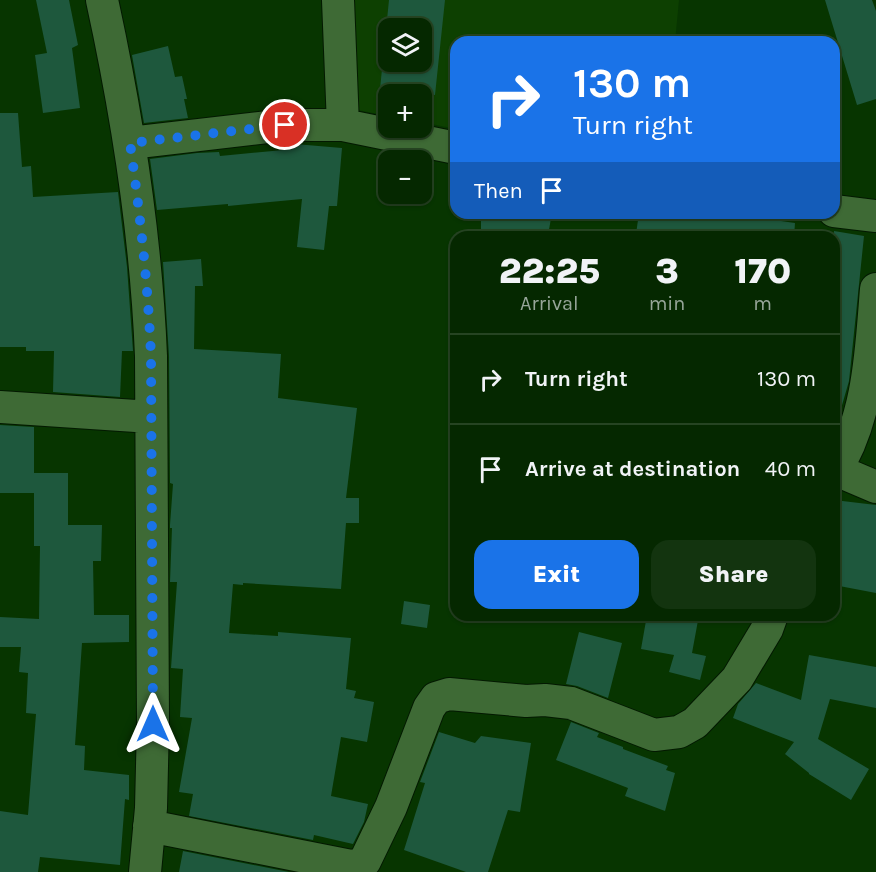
<!DOCTYPE html>
<html lang="en">
<head>
<meta charset="utf-8">
<style>
  :root { --surface:#052800; --page:#13340f; --text:#f1f3f6; --muted:#97a699; --line:#264422; --accent:#1a73e8 }
  body { margin:0; font-family:Karla,sans-serif; background:var(--page); color:var(--text); height:100vh; display:flex; flex-direction:column; font-size:22px; white-space:nowrap }
  * { box-sizing:border-box; margin:0 }
  p { font-size:20px; color:var(--muted) }
  .icon { flex:none; width:33px; height:33px; fill:none; stroke:currentColor; stroke-width:2; stroke-linecap:round; stroke-linejoin:round }
  .map { position:relative; flex:1; overflow:hidden }
  .side { position:absolute; left:450px; top:231px; width:390px; height:390px; display:flex; flex-direction:column; background:var(--surface); border-radius:18px; box-shadow:0 2px 4px #0004,0 0 0 2px var(--line) }
  .side>* { flex:none }
  .banner { position:absolute; left:450px; top:36px; width:390px; height:183px; border-radius:18px; box-shadow:0 2px 4px #0004,0 0 0 2px var(--line); background:#1a73e8; color:#fff; overflow:hidden }
  .buttons { position:absolute; left:378px; top:18px; display:grid; gap:12px }
  .buttons a { display:grid; place-items:center; width:54px; height:54px; border-radius:12px; background:var(--surface); box-shadow:0 2px 4px #0004,0 0 0 2px var(--line); font-size:30px }
  .pin { position:absolute; display:grid; place-items:center; width:51px; height:51px; color:#fff; margin:-26px; border:3px solid #fff; border-radius:50%; box-shadow:0 2px 6px #0007 }
  .me { position:absolute; width:66px; margin:-33px; rotate:0deg; stroke-linejoin:round; filter:drop-shadow(0 0 4px #0008) }
  .turn { display:flex; align-items:center; gap:21px; height:126px; padding:0 24px; font-size:27px }
  .turn .icon { width:78px; height:78px; stroke-width:2.5 }
  .turn b { display:block; font-size:42px; line-height:51px }
  .then { display:flex; align-items:center; height:57px; padding:0 24px; background:#0003; gap:12px; font-size:22px }
  .eta { display:flex; justify-content:space-evenly; align-items:center; height:102px; text-align:center }
  .eta b { font-size:36px; font-weight:800; line-height:42px }
  .button { display:flex; gap:12px; margin-top:auto; padding:12px 24px }
  .button a { flex:1; height:69px; border-radius:18px; background:var(--accent); color:#fff; font-size:24px; font-weight:800; line-height:69px; text-align:center }
  .button a+a { background:var(--page); color:var(--text) }
  ul { padding:0; list-style:none }
  li { display:flex; align-items:center; gap:18px; height:90px; padding:0 24px; border-top:2px solid var(--line) }
  li div { flex:1 }
  li b { display:block; font-size:22px }
  li em { font-style:normal }
  .map>svg:first-child { display:block }
  .built { fill:#0d4001; fill-rule:evenodd }
  .building { fill:#1e583d; fill-rule:evenodd }
  .lines { fill:none; stroke-linecap:round; stroke-linejoin:round }
  .street-casing { stroke:#031901; stroke-width:34 }
  .street { stroke:#3e6a35; stroke-width:32 }
  .route { stroke:#1a73e8; stroke-width:10; stroke-dasharray:0 18 }
</style>
</head>
<body>
<div class="map">
<svg width="876" height="872" viewBox="0 0 876 872">
  <rect width="100%" height="100%" fill="#073500"/>
  <path class="built" d="M350,0H679L675,42H456V129L422,122V94H388V116L353,109ZM388,28H422V62H388Z"/>
  <path class="building" d="M36,0H69L78,45L72,48L80,108L43,113L35,55L47,53Z
    M389,0H445L435,95L380,89ZM388,28H422V62H388Z
    M825,0H872L876,11V99L857,105Z
    M168,46L175,77L182,76L187,99H184L188,118L144,123L132,55Z
    M0,113H18L22,167L31,166L33,197L118,192L127,267L133,351H122L120,397L53,392L54,351H26V347H0Z
    M283,143L342,148L337,206H329L324,250L297,247L302,199L228,206V204L157,210L150,159L197,153L219,152L220,156L283,150Z
    M481,213H552L548,235L481,233Z
    M639,213H726L795,223L794,237H655L636,234Z
    M834,231L864,236L849,381L834,433V390L841,351H839L840,347L834,346Z
    M201,259L203,286H195L194,349L281,354L278,398L357,408L346,498H359V523H346L341,589L243,583V585L233,584L229,633L278,636V632L351,638L346,689L356,691L354,698L374,702L367,742L341,737L331,796L368,804L364,822L353,844L314,835L313,840L189,816L193,794L179,792L192,718L180,717L183,669L171,668L177,582H170L172,528H170V525L173,484L170,483L169,356L163,262Z
    M0,425L34,427V473H68V525H102L101,561H93L94,615H129V642L82,643L75,745L85,746L84,770L129,775V800L125,799L120,865L40,857L38,872H0V811L28,815L36,714L26,713L28,673L19,672L21,647H0V617L39,619L40,546H34V493H0Z
    M834,500L876,505V593L834,585Z
    M404,601L430,605L427,628L401,624Z
    M647,615H699L692,653L706,656L700,680L669,672L674,655L641,649Z
    M579,632L622,643L608,698L577,686L566,684Z
    M809,655L876,667V708L830,699L818,739L869,769L851,800L809,774V773L785,754L794,742L733,718L738,704L756,683L801,700Z
    M571,722L599,733L597,737L623,747V749L668,766L666,770L675,773L665,811L625,796L628,788L556,760Z
    M439,732L475,743L481,736L531,743L520,812L508,810L488,872H466L404,850L425,783L420,782Z
    M183,851L289,872H179Z"/>
  <g class="lines">
    <g class="street-casing">
      <path id="street" d="M102,0C128,119 146,234 151,356L153,724L151,808L145,872
        M338,0L343,125
        M130,143L285,125H343L456,148
        M834,211L876,216
        M0,407L151,417
        M836,470L876,487
        M834,473C869,419 871,351 876,289
        M149,826L351,866L360,864L365,861L391,807L429,708L436,698L449,694L526,701L545,700L571,703L654,735L679,732L695,723L737,679L767,629L772,615"/>
    </g>
    <use href="#street" class="street"/>
  </g>
  <g class="lines">
    <path class="route" d="M153,724L151,356C148,284 140,214 130,143L285,125"/>
  </g>
</svg>
<div class="buttons">
<a><svg class="icon" aria-label="layers" viewBox="0 0 24 24"><path d="M12 4l9 5-9 5-9-5zM3 14l9 5 9-5"/></svg></a>
<a>+</a>
<a>−</a>
</div>
<div class="pin" style="left:285px;top:125px;background:#d93025"><svg class="icon" aria-label="arrive" viewBox="0 0 24 24"><path d="M6 21V4h12l-3 4 3 4H6"/></svg></div>
<svg class="me" style="left:153px;top:724px" viewBox="-20 -20 40 40"><path d="M0-17L14 15 0 8-14 15z" fill="#1a73e8" stroke="#fff" stroke-width="4"/></svg>
<div class="banner">
<div class="turn"><svg class="icon" aria-label="right" viewBox="0 0 24 24"><path d="M7 20v-9h11M14 6l5 5-5 5"/></svg><div><b>130 m</b>Turn right</div></div>
<div class="then">Then<svg class="icon" aria-label="arrive" viewBox="0 0 24 24"><path d="M6 21V4h12l-3 4 3 4H6"/></svg></div>
</div>
<section class="side">
<div class="eta">
<div><b>22:25</b><p>Arrival</p></div>
<div><b>3</b><p>min</p></div>
<div><b>170</b><p>m</p></div>
</div>
<ul>
<li><svg class="icon" aria-label="right" viewBox="0 0 24 24"><path d="M7 20v-9h11M14 6l5 5-5 5"/></svg><div><b>Turn right</b></div><em>130 m</em></li>
<li><svg class="icon" aria-label="arrive" viewBox="0 0 24 24"><path d="M6 21V4h12l-3 4 3 4H6"/></svg><div><b>Arrive at destination</b></div><em>40 m</em></li>
</ul>
<div class="button"><a>Exit</a><a>Share</a></div>
</section>
</div>
</body>
</html>
